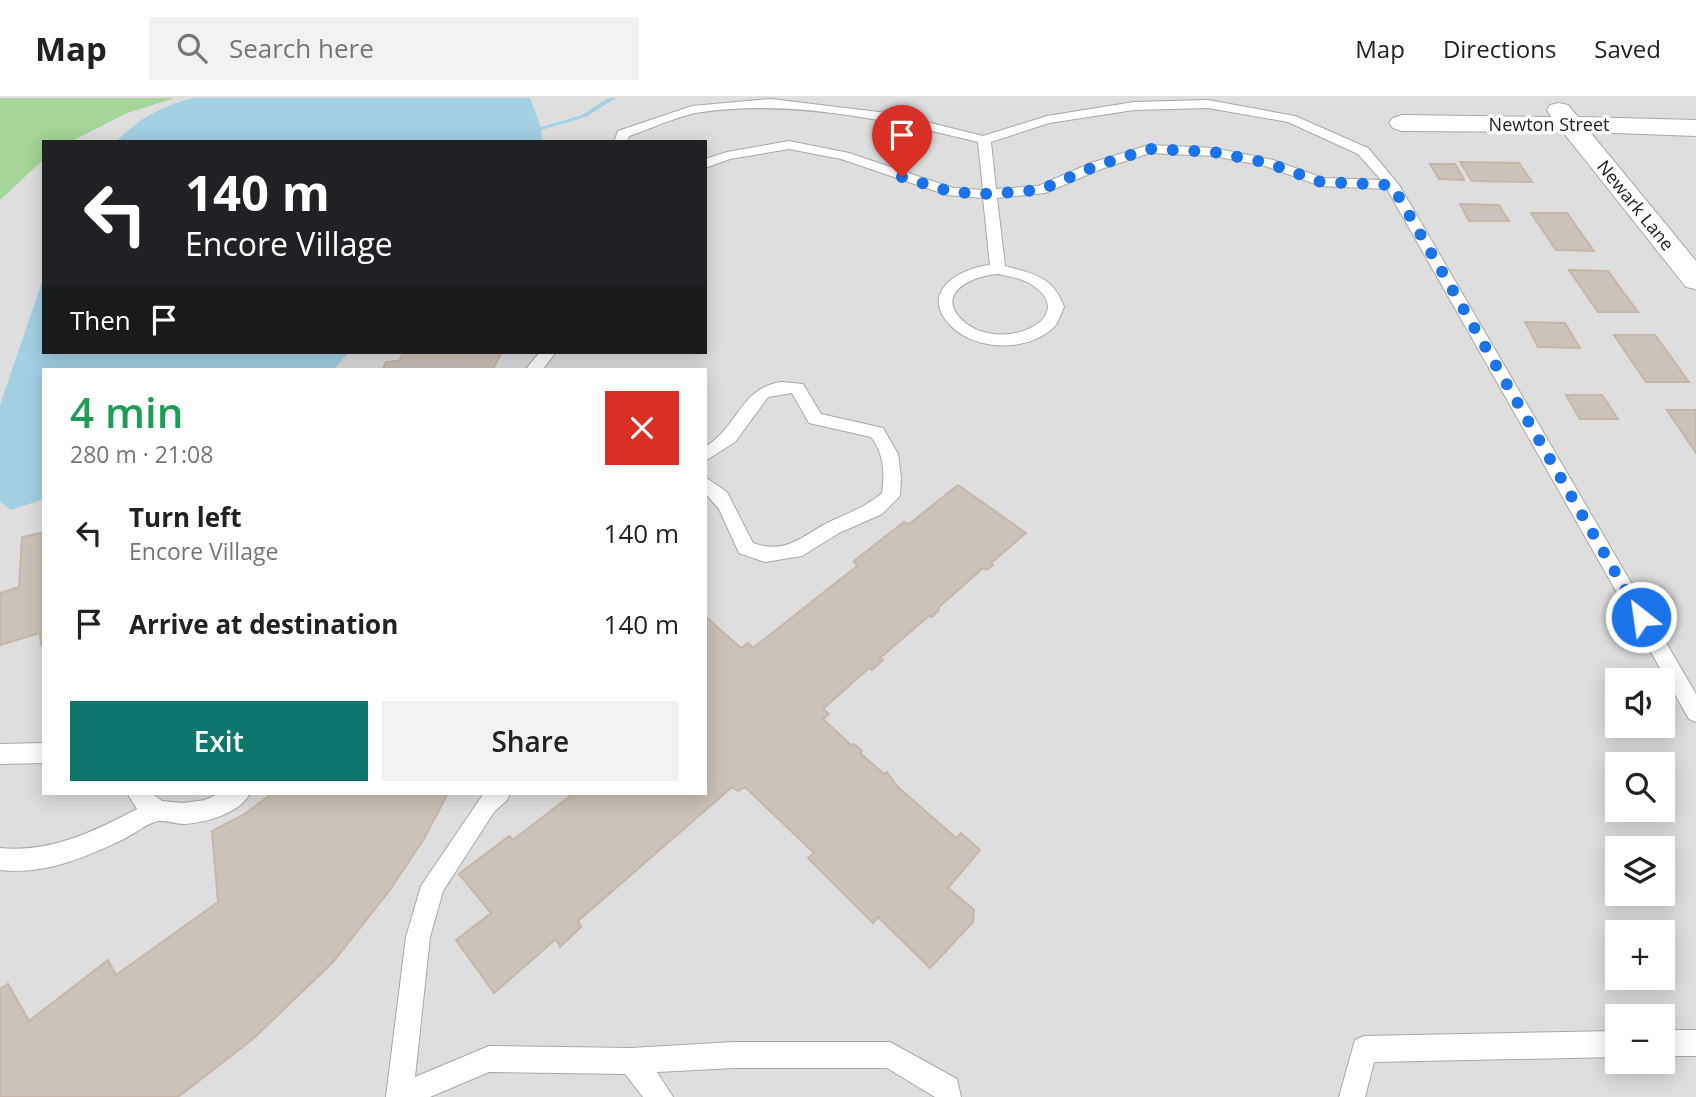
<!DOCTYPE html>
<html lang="en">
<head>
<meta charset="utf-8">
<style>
  :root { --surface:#fff; --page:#f2f2f2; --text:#222; --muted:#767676; --line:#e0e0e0; --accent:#0f766e }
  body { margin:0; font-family:"Open Sans",sans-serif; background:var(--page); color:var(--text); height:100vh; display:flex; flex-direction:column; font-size:26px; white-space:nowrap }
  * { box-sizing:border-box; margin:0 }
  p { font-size:23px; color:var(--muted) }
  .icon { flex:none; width:38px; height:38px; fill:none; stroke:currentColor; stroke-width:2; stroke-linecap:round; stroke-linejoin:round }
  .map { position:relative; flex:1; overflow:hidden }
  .sheet { position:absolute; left:42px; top:270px; width:665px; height:427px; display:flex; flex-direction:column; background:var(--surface); border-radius:0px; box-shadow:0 4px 18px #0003 }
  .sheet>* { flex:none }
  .top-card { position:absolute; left:42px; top:42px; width:665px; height:214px; border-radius:0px; box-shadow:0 4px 18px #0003; background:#202124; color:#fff; overflow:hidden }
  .tools { position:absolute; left:1605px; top:570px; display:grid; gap:14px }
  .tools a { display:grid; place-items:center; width:70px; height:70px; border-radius:0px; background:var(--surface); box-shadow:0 4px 18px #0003; font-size:35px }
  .pin { position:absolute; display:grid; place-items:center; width:60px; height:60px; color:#fff; margin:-72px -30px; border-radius:50% 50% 50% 0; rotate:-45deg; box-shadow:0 0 7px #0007 }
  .pin .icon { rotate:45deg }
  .me { position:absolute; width:77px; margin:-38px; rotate:330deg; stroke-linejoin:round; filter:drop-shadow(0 0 5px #0008) }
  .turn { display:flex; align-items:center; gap:24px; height:147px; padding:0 28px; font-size:32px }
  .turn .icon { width:91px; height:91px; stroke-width:2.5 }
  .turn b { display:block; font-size:49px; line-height:60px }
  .then { display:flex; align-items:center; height:66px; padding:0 28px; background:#0003; gap:14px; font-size:26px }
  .round { display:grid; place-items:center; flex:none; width:74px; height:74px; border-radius:0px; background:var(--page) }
  .headline { display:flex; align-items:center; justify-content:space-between; height:119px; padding:0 28px }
  h1 { font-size:42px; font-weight:600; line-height:52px; color:#1e9e55 }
  .primary-button { display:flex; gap:14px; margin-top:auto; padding:14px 28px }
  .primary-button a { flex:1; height:80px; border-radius:0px; background:var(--accent); color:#fff; font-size:28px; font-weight:600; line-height:80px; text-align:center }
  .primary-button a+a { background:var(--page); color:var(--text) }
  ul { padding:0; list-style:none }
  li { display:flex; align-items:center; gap:21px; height:91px; padding:0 28px }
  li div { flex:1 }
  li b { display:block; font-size:26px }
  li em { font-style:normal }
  header { display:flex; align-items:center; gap:42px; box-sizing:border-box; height:98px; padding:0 35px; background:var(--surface); border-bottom:2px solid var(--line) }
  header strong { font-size:33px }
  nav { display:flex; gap:38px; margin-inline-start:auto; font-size:24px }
  .search { width:490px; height:63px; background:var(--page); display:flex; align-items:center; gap:18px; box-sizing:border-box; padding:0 24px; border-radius:0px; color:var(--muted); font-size:26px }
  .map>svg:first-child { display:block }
  .residential { fill:#dfdede; fill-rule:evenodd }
  .forest { fill:#a5d598 }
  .water { fill:#a3d0e3 }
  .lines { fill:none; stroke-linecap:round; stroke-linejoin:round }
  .stream { fill:#a3d0e3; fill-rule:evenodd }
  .building { fill:#cbc2b9; stroke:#c5b7a7; stroke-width:2 }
  .lane-casing { stroke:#a8a8a8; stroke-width:2 }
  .street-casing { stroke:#a8a8a8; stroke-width:2 }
  .lane { fill:#fff; fill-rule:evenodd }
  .street { fill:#fff; fill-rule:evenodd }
  .route { stroke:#1a73e8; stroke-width:12; stroke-dasharray:0 21.6 }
  .labels { text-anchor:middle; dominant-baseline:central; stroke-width:7; stroke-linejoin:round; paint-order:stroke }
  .far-street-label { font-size:18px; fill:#212121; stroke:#fff }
</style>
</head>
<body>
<header>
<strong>Map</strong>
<div class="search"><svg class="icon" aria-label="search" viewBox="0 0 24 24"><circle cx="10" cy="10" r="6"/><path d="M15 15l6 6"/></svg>Search here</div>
<nav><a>Map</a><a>Directions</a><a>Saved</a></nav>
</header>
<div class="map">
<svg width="1696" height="999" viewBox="0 0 1696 999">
  <rect width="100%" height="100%" fill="#f2efe7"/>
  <path class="residential" d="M0,0H1696V999H0ZM44,44H705V254H44ZM44,271H705V695H44ZM1617,583H1662V628H1617ZM1617,667H1662V712H1617ZM1617,751H1662V796H1617ZM1617,835H1662V880H1617ZM1617,919H1662V964H1617Z"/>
  <path class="forest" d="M0,0H175L127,15L70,44H44V61L0,102Z"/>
  <path class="water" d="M193,0H530L541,30L542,44H116C137,21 164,7 193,0Z
    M44,178V254H349L334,271H44V401L11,412L0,404V307Z"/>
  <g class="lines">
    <path class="stream" d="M608,0H616L586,19L541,32L538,30L582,17Z"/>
  </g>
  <path class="building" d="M1460,64L1519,65L1532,84L1472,83Z
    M1430,66H1455L1464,82L1439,81Z
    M1460,106L1499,107L1509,123H1469Z
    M1531,115H1567L1594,153L1556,152Z
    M1569,172L1608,173L1638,214H1598Z
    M1525,224L1565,225L1580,250L1538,249Z
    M1614,237H1655L1689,284H1646Z
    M404,254H502L493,271H383L386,264L399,263Z
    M1566,297H1602L1618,321H1580Z
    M1667,312H1696V355Z
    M958,387L1026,435L991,465L993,467L986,472L983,470L938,510L939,512L932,519L930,517L880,560L883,562L872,572L869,570L823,611L829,616L823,621L851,647L854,646L862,653L860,655L884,676L887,674L897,688L956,740L961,735L980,752L948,790L974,812L973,824L930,870L878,819L873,825L808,760L814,755L745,689L738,693L732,689L578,823L581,829L560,849L556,841L494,895L456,842L491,815L459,776L509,738L513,742L574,695H705V518L741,550L748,545L753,550L857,468L854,463L904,424L909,426Z
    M44,434V547H41L40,535L0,547V495L19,489L22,439Z
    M273,695H448L424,741L390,792L333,864L254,940L178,999H0V891L8,886L29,923L108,862L116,877L218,804L212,733L243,717Z"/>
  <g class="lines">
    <g class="lane-casing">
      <path id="lane" d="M771,1L895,16L983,38L1047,18L1134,4L1208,2L1295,18L1368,50L1399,87L1696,596V624L1689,621L1387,91L1321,88L1265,68L1214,58L1150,55L1101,71L1045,95L997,100L1005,168C1034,176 1053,178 1064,209C1061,215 1059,223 1055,228C1030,254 977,254 951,228C918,195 959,170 990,167L983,100L947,97L841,61L789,51L730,61L705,70V61L727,54L789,43L849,55L953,90L983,92L978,44C887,22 788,0 695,15C673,20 650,31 629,38L627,44H614L618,33L692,8ZM1208,10L1288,24L1358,56L1381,82L1323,80L1273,62L1214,50L1149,47L1091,65L1038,88L996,91L991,44L1049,25L1134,12ZM998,176C1008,178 1020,180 1029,185C1086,219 999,259 961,221C934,193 977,177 998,176Z
        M540,254H556L543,271H526Z
        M781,284L803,286L821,316L883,330L898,356L901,380L900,398L882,416L839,435L802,458L765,464L739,455L719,411L705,395V379L727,394L753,445C786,457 802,438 829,424C848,415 866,409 882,395C885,375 884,356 871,339L809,325L792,295L768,299L735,344L705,363V349C740,327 740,290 781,284Z
        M44,645V665L0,666V646Z
        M127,695H151L162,703L183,705L205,702L220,695H250C241,715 205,725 184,726C176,726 165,722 158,723C147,725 134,736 124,741C84,760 44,777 0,772V750C50,755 93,734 137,711Z
        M484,695H510L507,702L494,714L443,793L430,839L415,979L489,948L631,950L734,944H890L957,981L961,999H935L887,970H734L657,974L673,999H643L625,976L489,974L430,999H386L406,839L421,788Z
        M1662,932H1696V958H1662Z
        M1617,933V959L1374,964L1365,999H1339L1355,942L1364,938Z"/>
    </g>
    <g class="street-casing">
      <path id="street" d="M1559,5L1568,7L1578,19L1696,22V38L1590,34L1696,163V191L1686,189L1563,34L1402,33L1393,30L1389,25L1393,20L1402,17L1551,19L1547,12L1550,7Z"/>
    </g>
    <use href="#lane" class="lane"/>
    <use href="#street" class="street"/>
  </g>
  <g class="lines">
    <path class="route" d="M902,79L952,94L990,96L1040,92L1096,68L1149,51L1214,54L1268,65L1321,84L1392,87L1641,519"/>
  </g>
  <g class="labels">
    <g class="far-street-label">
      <text x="1549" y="26">Newton Street</text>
      <text transform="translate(1636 107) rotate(51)">Newark Lane</text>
    </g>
  </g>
</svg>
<div class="tools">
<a><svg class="icon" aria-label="sound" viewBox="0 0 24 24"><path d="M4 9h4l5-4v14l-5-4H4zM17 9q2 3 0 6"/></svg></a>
<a><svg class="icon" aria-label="search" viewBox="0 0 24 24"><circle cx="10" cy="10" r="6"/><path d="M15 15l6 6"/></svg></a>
<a><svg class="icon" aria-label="layers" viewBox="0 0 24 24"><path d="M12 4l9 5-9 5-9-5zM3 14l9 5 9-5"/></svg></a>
<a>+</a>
<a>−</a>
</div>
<div class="pin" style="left:902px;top:79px;background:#d93025"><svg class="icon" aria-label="arrive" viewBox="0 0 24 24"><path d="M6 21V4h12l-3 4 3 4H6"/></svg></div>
<svg class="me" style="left:1641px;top:519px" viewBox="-20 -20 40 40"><circle r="17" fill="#1a73e8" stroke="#fff" stroke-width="3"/><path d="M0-11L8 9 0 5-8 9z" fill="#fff"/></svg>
<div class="top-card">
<div class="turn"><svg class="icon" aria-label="left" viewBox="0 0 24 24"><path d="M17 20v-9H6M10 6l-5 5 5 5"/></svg><div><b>140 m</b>Encore Village</div></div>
<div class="then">Then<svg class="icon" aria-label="arrive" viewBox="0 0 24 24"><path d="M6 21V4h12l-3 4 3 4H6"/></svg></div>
</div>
<section class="sheet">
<div class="headline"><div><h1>4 min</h1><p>280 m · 21:08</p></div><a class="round" style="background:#d93025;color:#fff"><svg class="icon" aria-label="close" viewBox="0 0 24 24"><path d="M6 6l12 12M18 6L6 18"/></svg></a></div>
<ul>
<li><svg class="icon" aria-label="left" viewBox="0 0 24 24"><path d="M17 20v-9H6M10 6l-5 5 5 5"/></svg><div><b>Turn left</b><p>Encore Village</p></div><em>140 m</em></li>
<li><svg class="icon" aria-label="arrive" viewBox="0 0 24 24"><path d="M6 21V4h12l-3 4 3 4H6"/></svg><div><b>Arrive at destination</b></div><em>140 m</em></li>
</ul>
<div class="primary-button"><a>Exit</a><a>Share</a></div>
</section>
</div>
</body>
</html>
